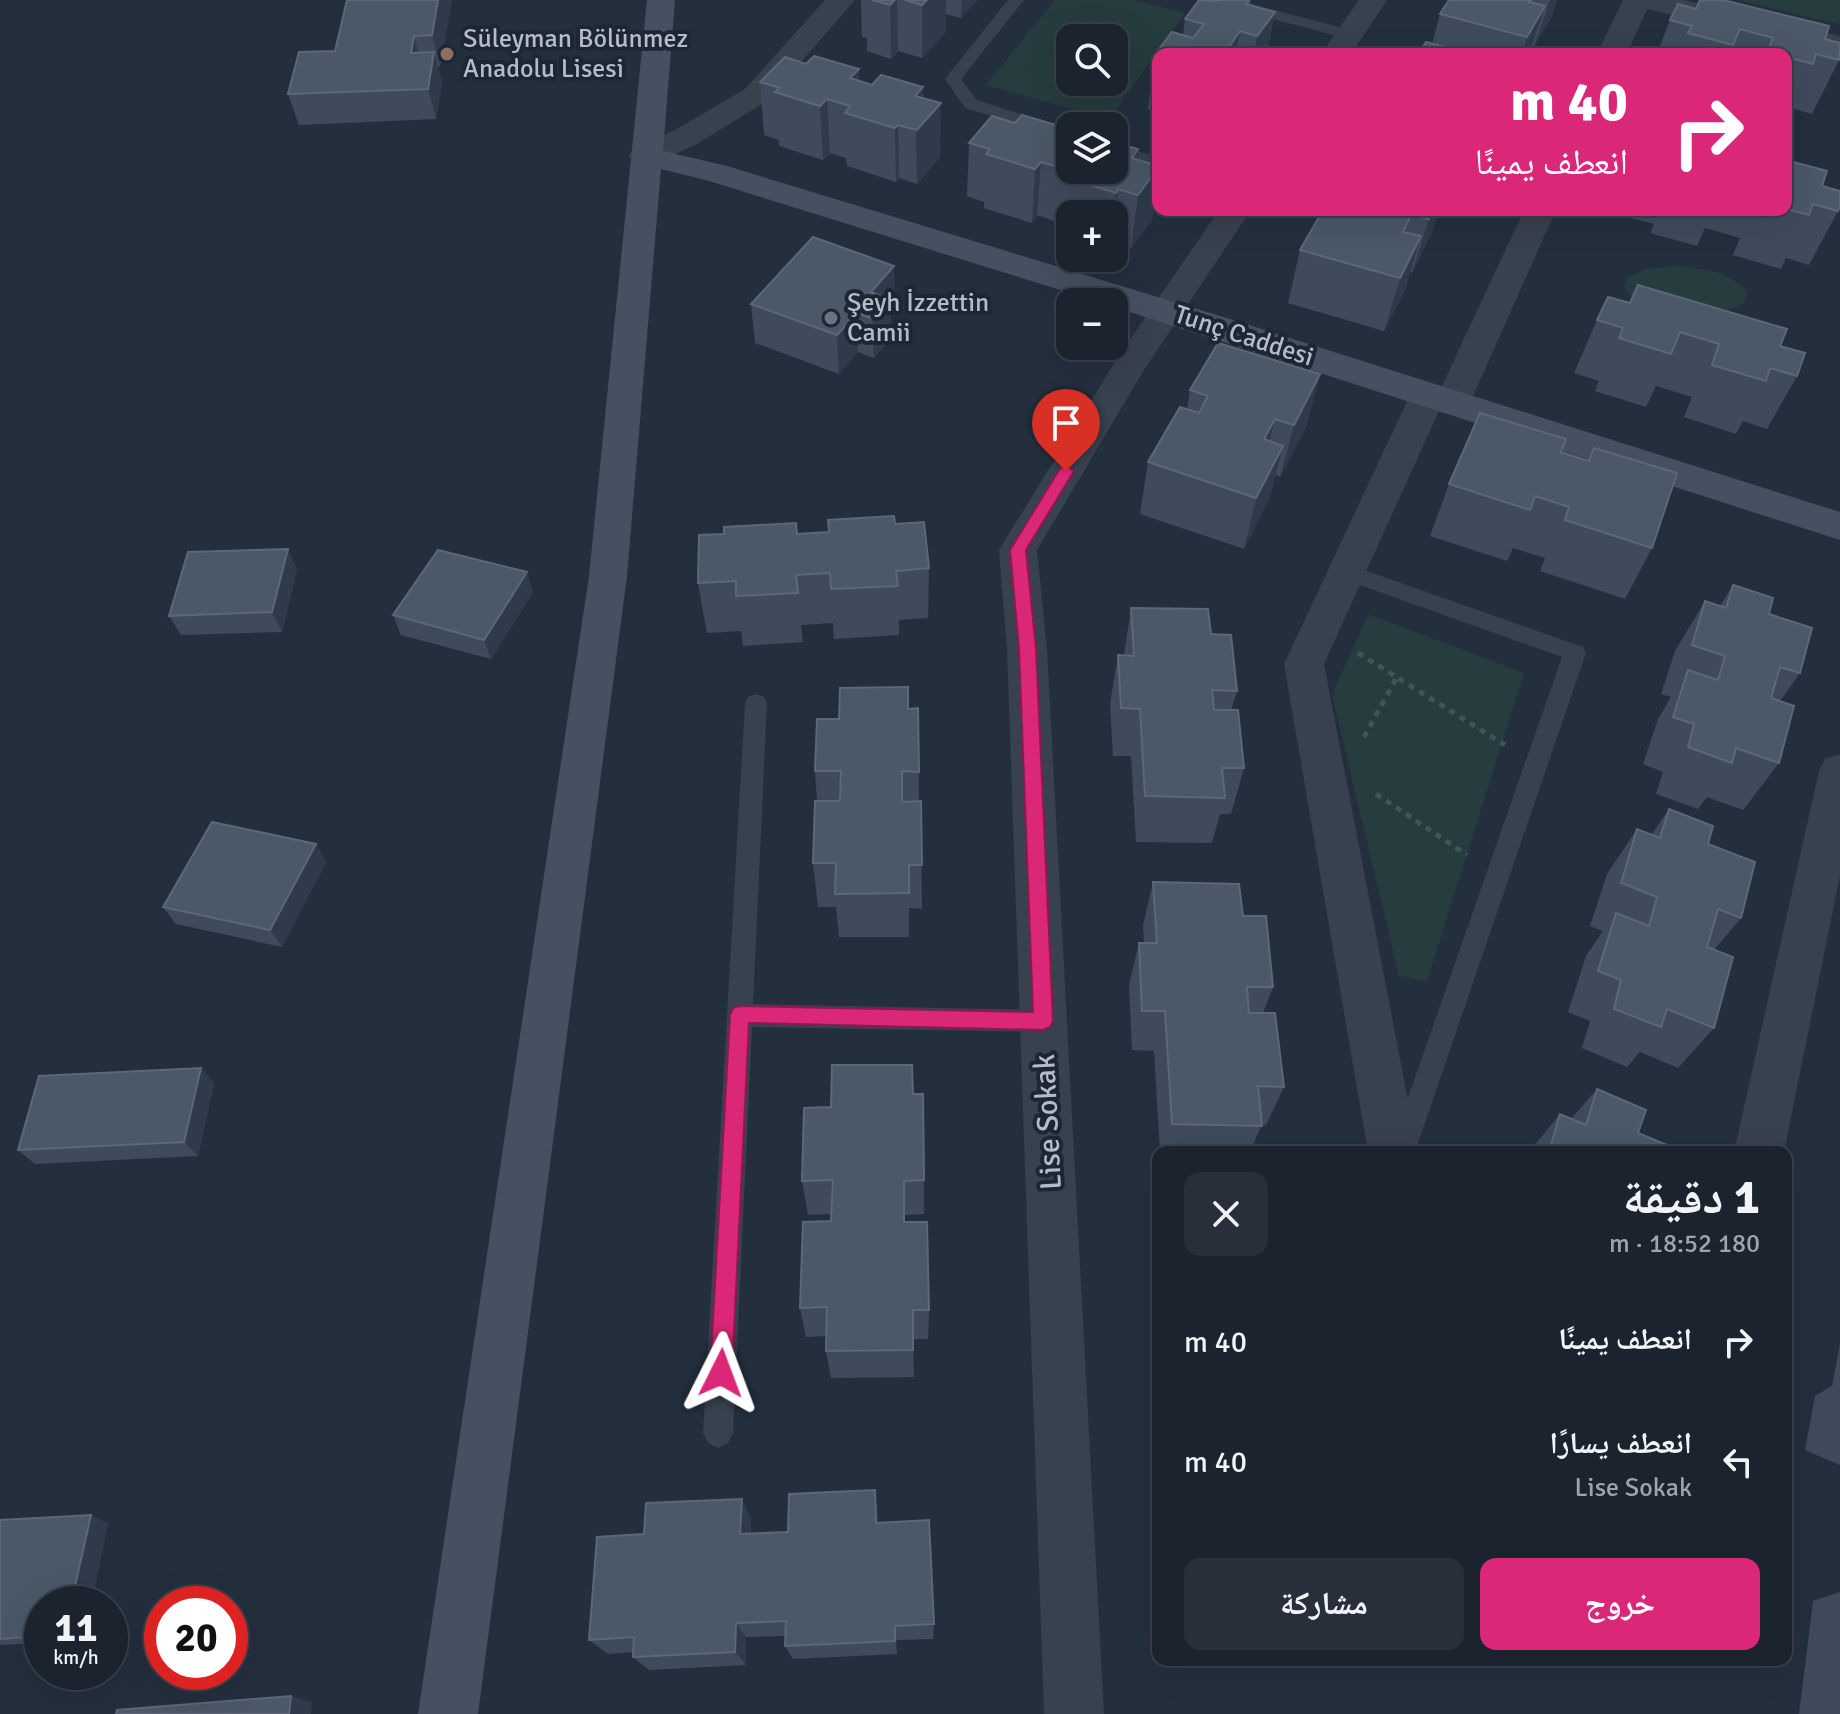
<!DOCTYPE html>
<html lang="ar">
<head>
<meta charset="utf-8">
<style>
  :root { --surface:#1b232e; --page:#282f3a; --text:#f1f3f6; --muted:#a0a4aa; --line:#39404a; --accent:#db2777 }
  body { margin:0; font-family:Signika,"Noto Naskh Arabic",sans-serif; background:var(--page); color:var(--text); direction:rtl; height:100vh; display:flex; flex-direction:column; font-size:30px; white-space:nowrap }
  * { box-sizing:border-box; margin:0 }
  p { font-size:26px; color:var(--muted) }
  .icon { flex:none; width:44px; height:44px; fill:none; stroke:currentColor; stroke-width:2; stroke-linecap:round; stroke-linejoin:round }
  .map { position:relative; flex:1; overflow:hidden; direction:ltr }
  .side { position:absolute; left:1152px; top:1146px; width:640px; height:520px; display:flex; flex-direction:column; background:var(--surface); border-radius:16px; box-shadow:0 8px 32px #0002,0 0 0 2px var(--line); direction:rtl }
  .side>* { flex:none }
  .banner { position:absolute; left:1152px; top:48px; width:640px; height:168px; border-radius:16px; box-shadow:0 8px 32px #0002,0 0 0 2px var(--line); direction:rtl; background:#db2777; color:#fff; overflow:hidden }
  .tools { position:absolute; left:1056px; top:24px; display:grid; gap:16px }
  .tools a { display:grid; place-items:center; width:72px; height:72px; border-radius:16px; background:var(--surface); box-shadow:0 8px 32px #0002,0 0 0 2px var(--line); font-size:40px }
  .speed { position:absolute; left:24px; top:1586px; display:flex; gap:16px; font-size:40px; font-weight:700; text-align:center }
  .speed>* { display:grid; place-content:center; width:104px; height:104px; border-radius:50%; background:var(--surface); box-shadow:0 8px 32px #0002,0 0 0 2px var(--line); line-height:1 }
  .speed small { font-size:20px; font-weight:400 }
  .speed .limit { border:12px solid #d22; background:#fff; color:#111 }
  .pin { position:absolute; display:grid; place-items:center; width:68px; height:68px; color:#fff; margin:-82px -34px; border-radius:50% 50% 50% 0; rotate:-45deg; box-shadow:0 0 8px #0007 }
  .pin .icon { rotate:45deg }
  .me { position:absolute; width:88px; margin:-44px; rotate:3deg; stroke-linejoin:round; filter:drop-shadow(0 0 6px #0008) }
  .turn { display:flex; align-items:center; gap:28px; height:168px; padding:0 32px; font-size:36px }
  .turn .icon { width:104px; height:104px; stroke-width:2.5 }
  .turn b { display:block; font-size:56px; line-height:68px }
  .round { display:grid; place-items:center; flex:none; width:84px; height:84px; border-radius:16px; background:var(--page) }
  .overview { display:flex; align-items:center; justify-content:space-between; height:136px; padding:0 32px }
  h1 { font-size:48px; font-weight:800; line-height:60px }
  .button { display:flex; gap:16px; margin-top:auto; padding:16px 32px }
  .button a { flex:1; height:92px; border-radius:16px; background:var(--accent); color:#fff; font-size:32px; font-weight:800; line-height:92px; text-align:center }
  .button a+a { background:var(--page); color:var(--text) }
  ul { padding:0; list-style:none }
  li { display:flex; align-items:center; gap:24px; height:120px; padding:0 32px }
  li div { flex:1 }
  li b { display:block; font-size:30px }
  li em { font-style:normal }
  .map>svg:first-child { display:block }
  .green { fill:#263c3f; fill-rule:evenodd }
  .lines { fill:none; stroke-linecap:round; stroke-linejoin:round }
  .path { stroke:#3f5557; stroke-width:5; stroke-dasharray:6 6; stroke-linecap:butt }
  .lane { fill:#38414e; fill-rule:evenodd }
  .street { fill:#38414e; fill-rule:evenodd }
  .secondary { fill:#465061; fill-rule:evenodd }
  .wall { fill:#3f4b5c }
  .shaded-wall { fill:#2f3b4b }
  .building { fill:#4b5868; stroke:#5c6777; stroke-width:2 }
  .route { fill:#db2777; stroke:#8e194d; stroke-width:2 }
  .education-dot { fill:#8d6e63; stroke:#1d2633; stroke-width:3 }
  .worship-dot { fill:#6b7280; stroke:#1d2633; stroke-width:3 }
  .labels { text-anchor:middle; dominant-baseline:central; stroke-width:8; stroke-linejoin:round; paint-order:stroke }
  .far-poi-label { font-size:26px; fill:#b4bcc9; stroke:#1d2633; text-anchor:start }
  .far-street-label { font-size:26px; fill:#b4bcc9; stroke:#1d2633 }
  .street-label { font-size:30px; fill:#b4bcc9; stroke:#1d2633 }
</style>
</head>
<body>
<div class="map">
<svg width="1840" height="1714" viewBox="0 0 1840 1714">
  <rect width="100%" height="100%" fill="#242f3e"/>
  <path class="green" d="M1055,0H1133L1185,13L1109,119L986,85ZM1070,38H1114V82H1070Z
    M1736,0H1840V24Z
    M1679,266C1703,269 1731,271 1747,292L1745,302L1722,313L1653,308L1632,298L1624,287L1628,277L1647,269Z
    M1368,614L1524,673L1427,981L1399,976L1332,695Z"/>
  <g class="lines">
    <path class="path" d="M1358,653L1505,745
      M1364,737L1397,677
      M1376,794L1467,855"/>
    <path class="lane" d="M1008,0H1024L961,79L977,100L1070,130V140L965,108L945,79Z
      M1209,0H1235L1355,31L1357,34L1349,39L1212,3Z
      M1114,144L1158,157V168L1114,155Z
      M1347,564L1583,647L1586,653L1415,1152H1389L1562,657L1340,578L1336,572L1340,566Z
      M756,694L764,697L767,703L753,1004L1043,1010L1052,1013L1056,1021L1052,1029L1043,1032L752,1027L733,1433L728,1443L718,1448L708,1443L703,1433L745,703L748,697Z"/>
    <path class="street" d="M825,0H855L767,101L697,144L656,163L645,165L634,163L629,156L634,149L675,130L745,89Z
      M1359,0H1387L1351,54H1321Z
      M1623,0H1684L1840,36V54L1647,9L1627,54H1597Z
      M1219,210H1251L1144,370L1037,550L1047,649L1104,1714H1044L1007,649L999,550L1118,357Z
      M1524,210H1556L1470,403L1465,412L1452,415L1439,411L1324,664L1418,1152H1368L1284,664L1410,395L1415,386L1428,383L1441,388Z
      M1840,754V875L1784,1152H1734L1819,771L1825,759Z"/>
    <path class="secondary" d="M647,0H675L663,151L727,166L1230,319L1840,512V540L1114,307V302H1099L706,180L661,169L627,576L478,1714H418L589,576Z"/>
  </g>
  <path class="wall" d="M452,0L440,66H438L442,83L436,119L299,125L288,94L335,51Z
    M861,0H977L961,18L946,14V32L922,58L898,51L891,59L867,51V38L862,37Z
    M1219,0H1251L1250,5L1275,12L1267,54H1158V126L1155,125L1157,112L1148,109L1154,56L1183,35L1185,19Z
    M1449,0H1557L1552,16L1534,47L1532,46L1529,54H1419L1432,44L1440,14Z
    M1670,20L1825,39L1839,60L1812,114L1791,108L1786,117V54H1729L1740,29L1729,54H1657Z
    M859,81L923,98L940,157L917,184L899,178L896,182L847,166L846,158L830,153L823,160L779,146V140L764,135L760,82Z
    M1015,123L1069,141L1158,166V175L1152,220L1131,248L1114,243V214H1070V234L1057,230V222L1037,215L1032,223L984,208V202L967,196L969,143Z
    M1786,160L1822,186L1838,211L1809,265L1786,258L1781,269L1733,255L1740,238L1705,228L1697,246L1650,233L1654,224L1631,218L1634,210H1786Z
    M1323,210H1439L1432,232L1412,273L1410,272L1405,290L1384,331L1288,303L1300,250Z
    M751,304L895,305L891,310V338L874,358L858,352L839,374L755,343Z
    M1597,320L1780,346L1797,376L1767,429L1743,421L1736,434L1684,417L1692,397L1656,386L1646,407L1595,391L1599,381L1574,373Z
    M1320,374L1306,427L1280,477L1275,475L1270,497L1244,549L1140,514L1148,462L1187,409L1190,390Z
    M1594,448L1652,548L1625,599L1540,571L1545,558L1513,548L1507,561L1430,536L1449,484L1561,452L1588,461Z
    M895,524L929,568L928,618L899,620V635L834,639L833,623L801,625L803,642L743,646L741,631L707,633L698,583L797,534L829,532Z
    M297,569L282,632L181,635L169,616Z
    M1733,585L1800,673L1780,701L1779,763L1743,810L1707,797L1698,809L1656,794L1663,772L1643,764L1658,719L1671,697L1661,694L1675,651L1705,601L1720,606Z
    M533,592L491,659L401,635L393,615Z
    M1131,608L1211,634L1237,691L1231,710L1244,768L1231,814H1220L1212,843L1136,842L1131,756H1113L1110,704L1118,655H1124Z
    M918,708L919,802L921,801L922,909L909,908V937H839L836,907H818L813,863L817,801L815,771L839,719Z
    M1669,809L1708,844L1741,918L1714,950V1028L1678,1068L1640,1052L1627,1067L1582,1048L1590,1021L1568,1012L1586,956L1603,931L1590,926L1607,874L1637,829L1652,834Z
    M316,844L326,862L282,947L176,924L163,907Z
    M1153,882L1243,916L1273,987L1263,1013L1284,1087L1266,1125L1262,1124L1250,1152H1160L1154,1051L1132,1050L1129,985L1139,943H1144L1143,925Z
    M201,1068L214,1083L198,1156L35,1164L18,1150Z
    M1597,1089L1638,1133L1684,1152H1529L1560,1114L1571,1119Z
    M913,1094L924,1180V1214L905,1215V1222L929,1310L928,1339H913L914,1377L831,1378L826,1351V1336L806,1337L800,1308L831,1221L832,1214L808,1215L802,1181L831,1107Z
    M1158,1309V1361L1156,1315Z
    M1840,1344V1465L1805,1450L1815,1396L1832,1386Z
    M875,1490L878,1523L934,1624L933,1639L896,1640L897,1654L793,1659L785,1646V1636L746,1637V1665L649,1670L633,1657V1652L608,1654L589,1640L644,1534L751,1520V1533L788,1532Z
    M0,1520L108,1523L91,1604H42V1643L0,1645Z
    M1840,1592V1714H1799L1813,1601Z"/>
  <path class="shaded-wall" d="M438,0H452L440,66L432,35Z
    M895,0H897L898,51L891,59L890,5Z
    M927,0H946V32L922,58V5Z
    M962,0H977L961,18Z
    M1550,0H1557L1552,16L1534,47Z
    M1545,6L1529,54H1522L1527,37Z
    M1275,12L1267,54H1254L1257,36Z
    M1240,31L1236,54L1229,47Z
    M414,36L422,67L411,53Z
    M434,52L442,83L436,119L428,89Z
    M859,69L860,118L850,78Z
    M923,87V123L941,103L940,157L917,184L915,96Z
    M827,99L830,153L823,160L820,106Z
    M898,125L899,178L896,182L895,128Z
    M1070,129L1066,177V169L1062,139Z
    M1138,149L1133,193L1132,158Z
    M1041,162L1037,215L1032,223L1035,169Z
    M1158,168L1152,220L1131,248L1138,195Z
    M1118,189L1114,226L1113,214L1116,193Z
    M1433,210H1439L1432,232L1412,273L1429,219Z
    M1421,236L1405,290L1384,331L1400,278Z
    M894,266L895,305L891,310V338L874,358L871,292Z
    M857,313L858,352L839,374L837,335Z
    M1320,374L1306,427L1280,477L1294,425Z
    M1275,419L1262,471L1264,439Z
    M1283,446L1270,497L1244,549L1256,498Z
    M288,549L297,569L282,632L272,612Z
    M527,572L533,592L491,659L484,640Z
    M316,844L326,862L282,947L270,930Z
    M201,1068L214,1083L198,1156L184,1142Z
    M875,1490L878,1511L879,1543L876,1523Z
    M742,1499L751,1520L750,1553L740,1534Z
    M91,1515L108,1523L91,1604H71Z
    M736,1623L746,1637V1665L735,1652Z
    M291,1696L312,1702L311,1714H289Z"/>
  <path class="building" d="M347,0H438L432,35L414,36L411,53L434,52L428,89L288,94L299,52L335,51Z
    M872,0H895L890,5Z
    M905,0H927L922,5Z
    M1199,0L1218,1L1219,0H1249L1246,4L1275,12L1257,36L1240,31L1229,47L1244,51L1241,54H1158V57L1154,56L1172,32L1193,38L1204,24L1185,19Z
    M1449,0H1531L1529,2L1545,6L1527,37L1440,14Z
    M1700,0H1723L1829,26L1825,39L1840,43L1839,60L1816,54L1813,64L1786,57V54H1775L1767,52L1773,38L1740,29L1733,45L1688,33L1692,26L1670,20L1678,4L1696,9Z
    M1426,42L1471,54H1419Z
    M814,56L859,69L850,78L872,85L881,75L923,87L915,96L941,103L917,130L898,125L895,128L845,113L850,106L827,99L820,106L775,92L780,88L760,82L785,57L806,64Z
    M1022,115L1070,129L1062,139L1070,141V170H1114V142L1138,149L1132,158L1158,166V168L1138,195L1118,189L1116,193L1061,176L1066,169L1041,162L1035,169L986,154L990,149L969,143L992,116L1015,123Z
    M1786,160L1827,171L1822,186L1840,191V206L1838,211L1813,204L1809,215L1786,209Z
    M1323,210H1433L1429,219L1411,215L1403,232L1421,236L1400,278L1300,250Z
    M813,237L894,266L871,292L890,299L873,319L857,313L837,335L751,304Z
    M1638,285L1787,329L1780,346L1805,353L1797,376L1770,368L1766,381L1712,365L1719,344L1680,332L1671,354L1619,338L1623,328L1597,320L1608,297L1630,303Z
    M1218,343L1320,374L1294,425L1275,419L1264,439L1283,446L1256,498L1148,462L1180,407L1199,413L1208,396L1190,390Z
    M1480,413L1566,439L1561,452L1589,461L1594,448L1677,473L1652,548L1565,520L1569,507L1535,496L1530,510L1449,484Z
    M894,516L895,524L924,522L929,568L896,571L898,586L831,589L830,573L796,575L798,593L736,596V581L698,583L699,535L724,534V527L796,523L797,534L829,532L828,520Z
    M288,549L272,612L169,616L188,552Z
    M438,550L527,572L484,640L393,615Z
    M1733,585L1773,598L1769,614L1812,628L1800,673L1780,667L1771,698L1794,706L1779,763L1736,748L1732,763L1688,747L1694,724L1673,717L1688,670L1718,680L1725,656L1692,645L1705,601L1726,608Z
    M1131,608L1208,609L1211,634L1231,635L1237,691L1212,690L1214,710H1238L1244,768H1222L1225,798L1145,796L1140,709L1121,708L1118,655L1134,656Z
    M908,687V709L918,708L919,772L902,771V802L921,801L922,865H909V893L835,894L836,863H813L815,801H840L841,771H815L817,719H839L840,688Z
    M1669,809L1713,826L1708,844L1755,862L1741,918L1718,909L1707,947L1733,957L1714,1028L1667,1009L1661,1027L1614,1009L1621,980L1598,971L1616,913L1649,926L1657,897L1621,883L1637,829L1660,838Z
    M212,822L316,844L270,930L163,907Z
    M1153,882L1239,884L1243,916H1266L1273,987H1247L1249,1013H1275L1284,1087L1258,1086L1262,1126L1172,1124L1165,1011H1142L1139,943H1157Z
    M832,1065H912L913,1094H923L924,1180L904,1181V1222H927L929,1310H913V1350L826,1351L827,1307L800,1308L803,1222L831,1221L833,1180L802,1181L804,1108L831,1107Z
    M201,1068L184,1142L18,1150L39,1076Z
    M1597,1089L1646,1110L1638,1133L1684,1152H1549L1560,1114L1586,1125Z
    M875,1490L876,1523L929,1520L934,1624L895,1626V1641L785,1646L786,1621L736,1623L735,1652L633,1657L634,1637L589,1640L597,1537L644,1534L646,1503L742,1499L740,1534L788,1532L789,1494Z
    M91,1515L71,1604H42V1636L0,1639V1520Z
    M291,1696L289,1714H116L117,1710Z"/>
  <path class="route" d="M1066,465L1074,471L1026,550L1036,649L1053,1021L1050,1027L1043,1030L749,1023L732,1373L729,1381L721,1384L713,1381L710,1373L730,1015L733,1008L740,1006L1033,1012L1019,649L1010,550L1061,467Z"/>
  <circle class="education-dot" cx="447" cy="54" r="8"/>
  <circle class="worship-dot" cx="831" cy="318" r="8"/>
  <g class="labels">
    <g class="far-poi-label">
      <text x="463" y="39">Süleyman Bölünmez<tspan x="463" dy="30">Anadolu Lisesi</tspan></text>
      <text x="847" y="303">Şeyh İzzettin<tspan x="847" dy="30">Camii</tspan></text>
    </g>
    <g class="far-street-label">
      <text transform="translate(1244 336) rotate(18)">Tunç Caddesi</text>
    </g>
    <g class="street-label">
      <text transform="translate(1048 1122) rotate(-93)">Lise Sokak</text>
    </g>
  </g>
</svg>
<div class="tools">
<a><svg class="icon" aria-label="search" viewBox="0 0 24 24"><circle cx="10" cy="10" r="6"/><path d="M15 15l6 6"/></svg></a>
<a><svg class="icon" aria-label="layers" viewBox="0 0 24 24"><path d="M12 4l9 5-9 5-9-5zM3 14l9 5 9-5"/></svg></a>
<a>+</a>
<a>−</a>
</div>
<div class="speed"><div>11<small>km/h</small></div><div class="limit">20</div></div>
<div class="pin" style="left:1066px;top:471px;background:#d93025"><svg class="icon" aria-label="arrive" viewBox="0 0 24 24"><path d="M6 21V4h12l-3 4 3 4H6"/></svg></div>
<svg class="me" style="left:721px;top:1373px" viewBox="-20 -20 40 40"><path d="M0-17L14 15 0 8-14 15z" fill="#db2777" stroke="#fff" stroke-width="4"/></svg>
<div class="banner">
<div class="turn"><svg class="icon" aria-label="right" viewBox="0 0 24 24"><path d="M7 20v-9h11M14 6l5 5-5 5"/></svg><div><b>40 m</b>انعطف يمينًا</div></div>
</div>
<section class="side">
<div class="overview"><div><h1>1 دقيقة</h1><p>180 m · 18:52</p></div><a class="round"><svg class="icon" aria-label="close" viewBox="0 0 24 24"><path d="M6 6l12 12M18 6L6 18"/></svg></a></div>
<ul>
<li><svg class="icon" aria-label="right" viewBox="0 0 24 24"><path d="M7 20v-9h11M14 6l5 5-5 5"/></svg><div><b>انعطف يمينًا</b></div><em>40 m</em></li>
<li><svg class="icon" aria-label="left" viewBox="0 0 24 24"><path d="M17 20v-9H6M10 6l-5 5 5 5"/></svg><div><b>انعطف يسارًا</b><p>Lise Sokak</p></div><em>40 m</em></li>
</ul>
<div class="button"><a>خروج</a><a>مشاركة</a></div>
</section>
</div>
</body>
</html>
